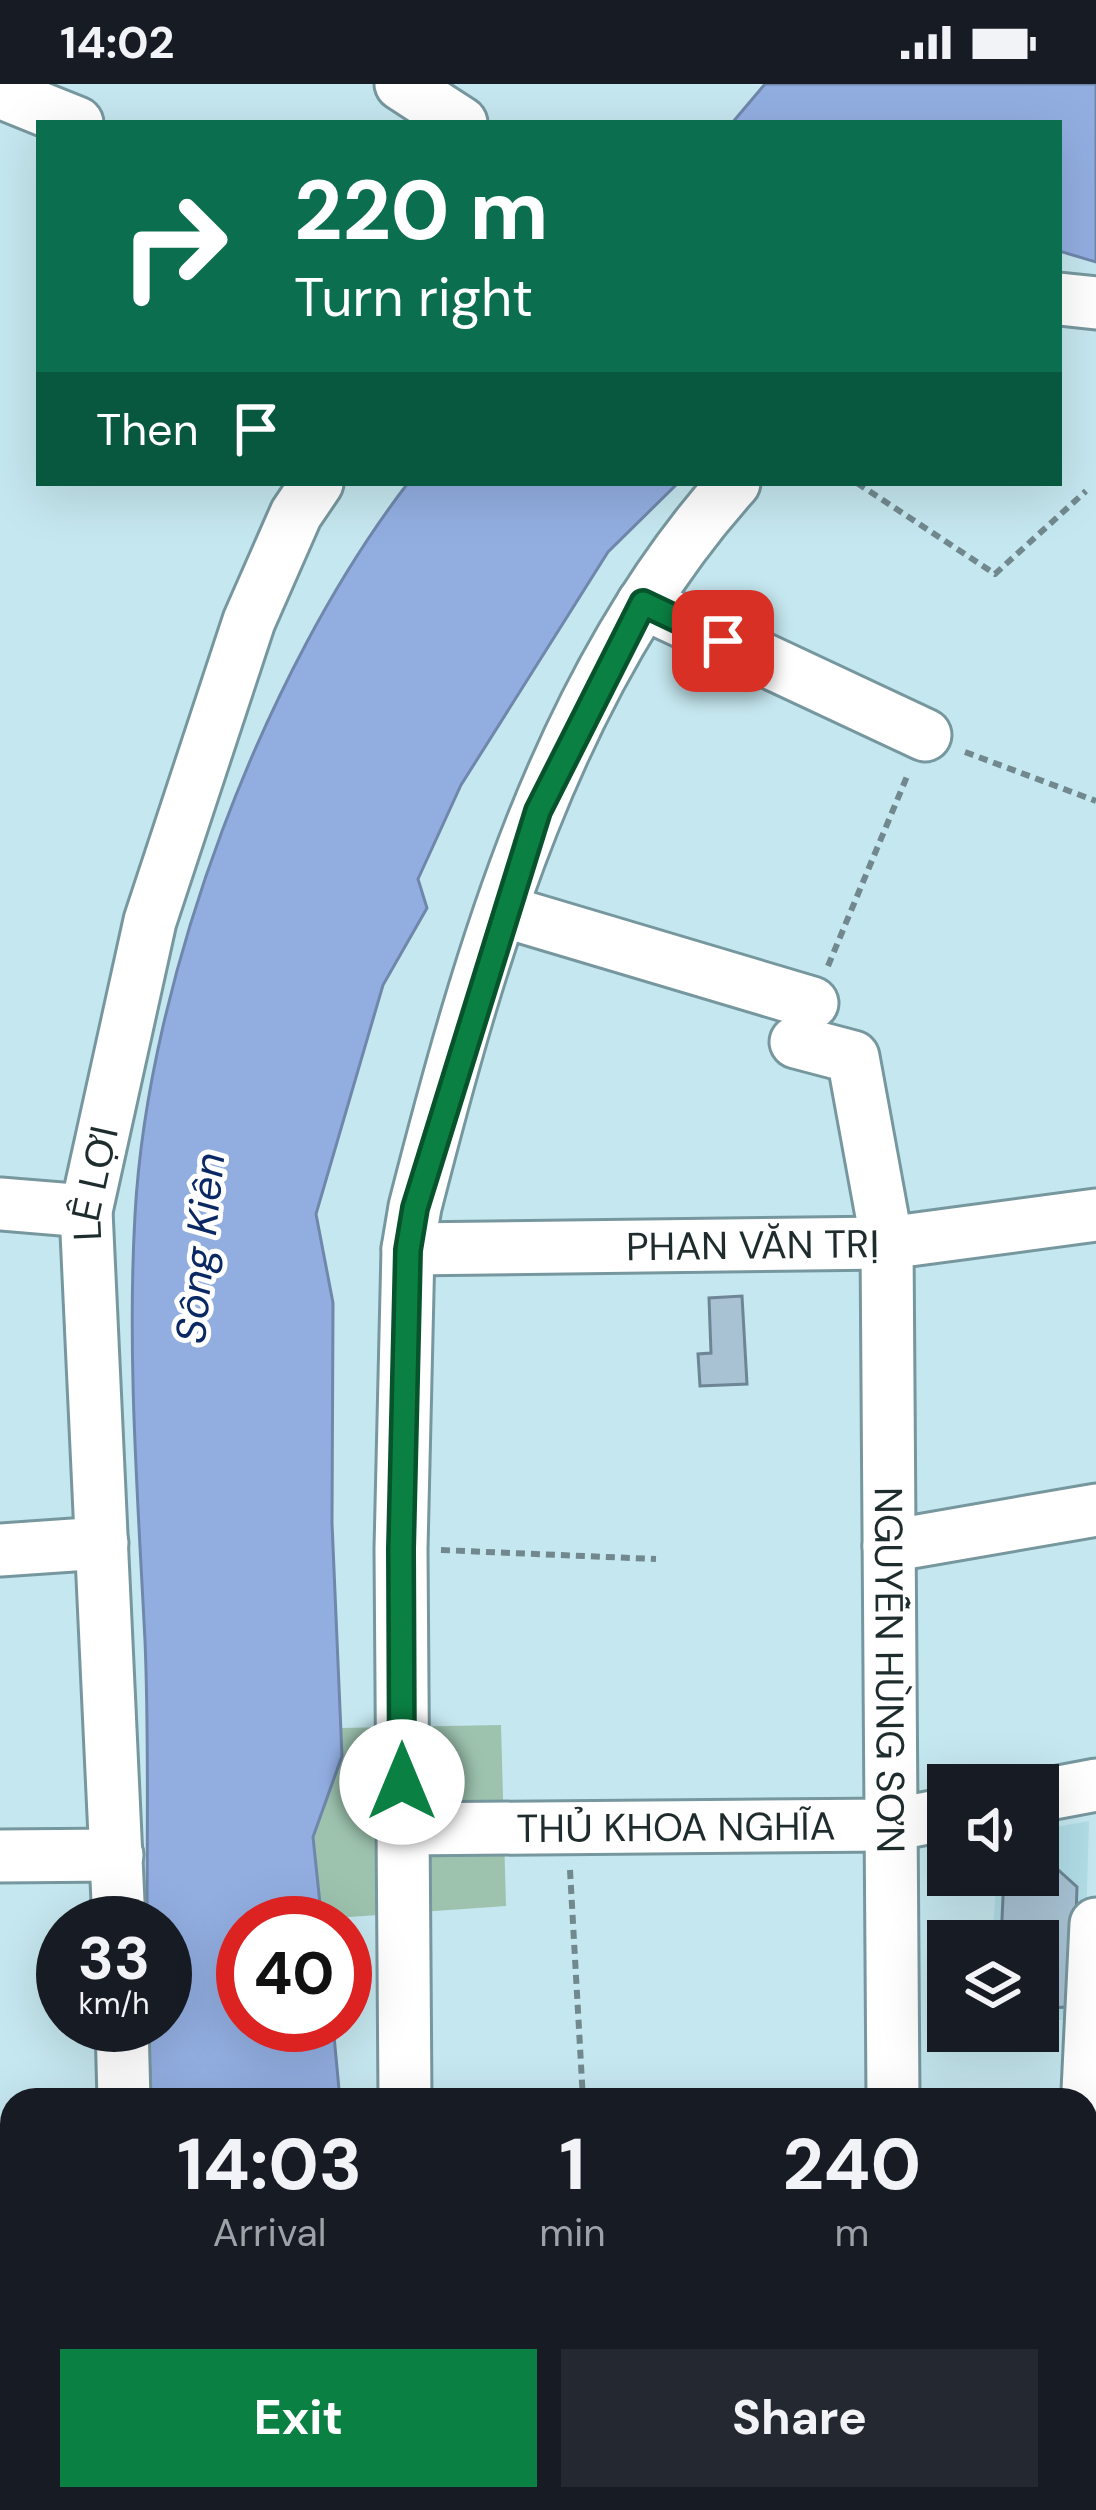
<!DOCTYPE html>
<html lang="en">
<head>
<meta charset="utf-8">
<style>
  :root { --surface:#171b24; --page:#242831; --text:#f1f3f6; --muted:#9ea1a6; --accent:#0b8043 }
  body { margin:0; font-family:"DM Sans",sans-serif; background:var(--page); color:var(--text); height:100vh; display:flex; flex-direction:column; font-size:45px; white-space:nowrap }
  * { box-sizing:border-box; margin:0 }
  p { font-size:39px; color:var(--muted) }
  .icon { flex:none; width:66px; height:66px; fill:none; stroke:currentColor; stroke-width:2; stroke-linecap:round; stroke-linejoin:round }
  .map { position:relative; flex:1; overflow:hidden }
  .details { position:absolute; left:0px; top:2004px; width:1098px; height:423px; display:flex; flex-direction:column; background:var(--surface); border-radius:36px 36px 0 0; box-shadow:0 12px 48px #0002 }
  .details>* { flex:none }
  .hud { position:absolute; left:36px; top:36px; width:1026px; height:366px; border-radius:0px; box-shadow:0 12px 48px #0002; background:#0b6e4f; color:#fff; overflow:hidden }
  .buttons { position:absolute; left:927px; top:1680px; display:grid; gap:24px }
  .buttons a { display:grid; place-items:center; width:132px; height:132px; border-radius:0px; background:var(--surface); box-shadow:0 12px 48px #0002; font-size:60px }
  .speed { position:absolute; left:36px; top:1812px; display:flex; gap:24px; font-size:60px; font-weight:700; text-align:center }
  .speed>* { display:grid; place-content:center; width:156px; height:156px; border-radius:50%; background:var(--surface); box-shadow:0 12px 48px #0002; line-height:1 }
  .speed small { font-size:30px; font-weight:400 }
  .speed .limit { border:18px solid #d22; background:#fff; color:#111 }
  .pin { position:absolute; display:grid; place-items:center; width:102px; height:102px; color:#fff; margin:-51px; border-radius:24px; box-shadow:0 6px 18px #0006 }
  .me { position:absolute; width:132px; margin:-66px; rotate:0deg; stroke-linejoin:round; filter:drop-shadow(0 0 9px #0008) }
  .turn { display:flex; align-items:center; gap:42px; height:252px; padding:0 60px; font-size:54px }
  .turn .icon { width:156px; height:156px; stroke-width:2.5 }
  .turn b { display:block; font-size:84px; line-height:102px }
  .then { display:flex; align-items:center; height:114px; padding:0 60px; background:#0003; gap:24px; font-size:45px }
  .eta { display:flex; justify-content:space-evenly; align-items:center; height:204px; text-align:center }
  .eta b { font-size:72px; font-weight:700; line-height:84px }
  .action { display:flex; gap:24px; margin-top:auto; padding:24px 60px }
  .action a { flex:1; height:138px; border-radius:0px; background:var(--accent); color:#fff; font-size:48px; font-weight:700; line-height:138px; text-align:center }
  .action a+a { background:var(--page); color:var(--text) }
  .status { display:flex; justify-content:space-between; align-items:center; height:84px; padding:0 60px; background:var(--surface); direction:ltr }
  .status svg { height:33px; fill:currentColor }
  .map>svg:first-child { display:block }
  .built { fill:#b1dde6 }
  .green { fill:#9dc3af }
  .water { fill:#92aee1; stroke:#6f87ab; stroke-width:3 }
  .building { fill:#a8c2d3; stroke:#6d8595; stroke-width:3 }
  .lines { fill:none; stroke-linecap:round; stroke-linejoin:round }
  .minor-casing { stroke:#77979e; stroke-width:57 }
  .path { stroke:#71898e; stroke-width:6; stroke-dasharray:9 6; stroke-linecap:butt }
  .minor { stroke:#fff; stroke-width:51 }
  .route-casing { stroke:#07532c; stroke-width:30 }
  .route { stroke:#0b8043; stroke-width:21 }
  .labels { text-anchor:middle; dominant-baseline:central; stroke-width:10; stroke-linejoin:round; paint-order:stroke }
  .street-label { font-size:39px; fill:#1e2c2e; stroke:#fff }
  .water-label { font-size:42px; font-style:italic; fill:#0a2863; stroke:#fff }
</style>
</head>
<body>
<div class="status"><b>14:02</b><svg viewBox="0 0 49 12"><path d="M0 12V9h3v3zM5 12V6h3v6zM10 12V3h3v9zM15 12V0h3v12zM26 1h20v11H26zM47 4h2v5h-2z"/></svg></div>
<div class="map">
<svg width="1096" height="2426" viewBox="0 0 1096 2426">
  <rect width="100%" height="100%" fill="#c5e7ef"/>
  <path class="built" d="M1089,1737L1083,1934L1038,1938V1857H992L997,1791H1038V1746Z"/>
  <path class="green" d="M501,1641L506,1822L278,1838L287,1645Z
    M698,2415H865L866,2426H697Z"/>
  <path class="water" d="M765,0H1096V178L1059,167V39H732Z
    M408,399H678L608,468L461,701L418,795L427,824L383,901L316,1130L333,1219L332,1439L342,1672L313,1753L322,1839H243V1941H333L340,2016H151L148,1941H165V1839H147C147,1745 149,1651 145,1557C138,1416 127,1273 135,1131C148,894 264,586 408,399Z
    M138,2415H309L307,2426H136Z"/>
  <path class="building" d="M742,1212L747,1300L700,1302L698,1270L711,1269L709,1214Z
    M1038,1783H1055L1077,1803L1073,1923L1038,1924V1857H1001L1004,1791H1038Z"/>
  <g class="lines">
    <g class="minor-casing">
      <g id="minor">
        <path d="M401,0L461,39"/>
        <path d="M0,8L77,39"/>
        <path d="M1059,215L1096,219"/>
        <path d="M643,519L925,651"/>
        <path d="M503,827L812,919"/>
        <path id="s1" d="M796,958L853,973L887,1159L893,2016"/>
        <path d="M0,1120L86,1127"/>
        <path id="s2" d="M408,1165L887,1159L1096,1131"/>
        <path d="M889,1462L1096,1426"/>
        <path d="M0,1466L102,1459"/>
        <path d="M1038,1712L1096,1701"/>
        <path id="s3" d="M403,1745L891,1741L948,1730"/>
        <path d="M0,1772L117,1771"/>
        <path id="s4" d="M119,1839L86,1127L150,837L249,537L296,430L317,399"/>
        <path d="M1096,1840L1088,2007L1096,2032"/>
        <path d="M122,1941L124,2016"/>
        <path d="M405,2016L401,1465L408,1165L415,1123C479,873 557,595 734,399"/>
        <path d="M1086,2274L1096,2276"/>
        <path d="M0,2304H12"/>
        <path d="M893,2415V2426"/>
        <path d="M107,2426L110,2415"/>
        <path d="M385,2426L387,2415"/>
      </g>
    </g>
    <path class="path" d="M857,399L995,490L1086,407
      M965,668L1096,717
      M828,882L908,690
      M441,1466L656,1475
      M570,1786L583,2016
      M1090,2232L1096,2176"/>
    <use href="#minor" class="minor"/>
  </g>
  <g class="lines">
    <g class="route-casing">
      <path id="route" d="M402,1698L401,1465L408,1166L415,1124L538,727L643,519L723,557"/>
    </g>
    <use href="#route" class="route"/>
  </g>
  <g class="labels">
    <g class="street-label">
      <text stroke="none"><textPath href="#s4" startOffset="741">LÊ LỢI</textPath></text>
      <text stroke="none"><textPath href="#s2" startOffset="345">PHAN VĂN TRỊ</textPath></text>
      <text stroke="none"><textPath href="#s1" startOffset="675">NGUYỄN HÙNG SƠN</textPath></text>
      <text stroke="none"><textPath href="#s3" startOffset="273">THỦ KHOA NGHĨA</textPath></text>
    </g>
    <g class="water-label">
      <text transform="translate(200 1164) rotate(-84)">Sông Kiên</text>
    </g>
  </g>
</svg>
<div class="buttons">
<a><svg class="icon" aria-label="sound" viewBox="0 0 24 24"><path d="M4 9h4l5-4v14l-5-4H4zM17 9q2 3 0 6"/></svg></a>
<a><svg class="icon" aria-label="layers" viewBox="0 0 24 24"><path d="M12 4l9 5-9 5-9-5zM3 14l9 5 9-5"/></svg></a>
</div>
<div class="speed"><div>33<small>km/h</small></div><div class="limit">40</div></div>
<div class="pin" style="left:723px;top:557px;background:#d93025"><svg class="icon" aria-label="arrive" viewBox="0 0 24 24"><path d="M6 21V4h12l-3 4 3 4H6"/></svg></div>
<svg class="me" style="left:402px;top:1698px" viewBox="-20 -20 40 40"><circle r="19" fill="#fff"/><path d="M0-13L10 11 0 6-10 11z" fill="#0b8043"/></svg>
<div class="hud">
<div class="turn"><svg class="icon" aria-label="right" viewBox="0 0 24 24"><path d="M7 20v-9h11M14 6l5 5-5 5"/></svg><div><b>220 m</b>Turn right</div></div>
<div class="then">Then<svg class="icon" aria-label="arrive" viewBox="0 0 24 24"><path d="M6 21V4h12l-3 4 3 4H6"/></svg></div>
</div>
<section class="details">
<div class="eta">
<div><b>14:03</b><p>Arrival</p></div>
<div><b>1</b><p>min</p></div>
<div><b>240</b><p>m</p></div>
</div>
<div class="action"><a>Exit</a><a>Share</a></div>
</section>
</div>
</body>
</html>
